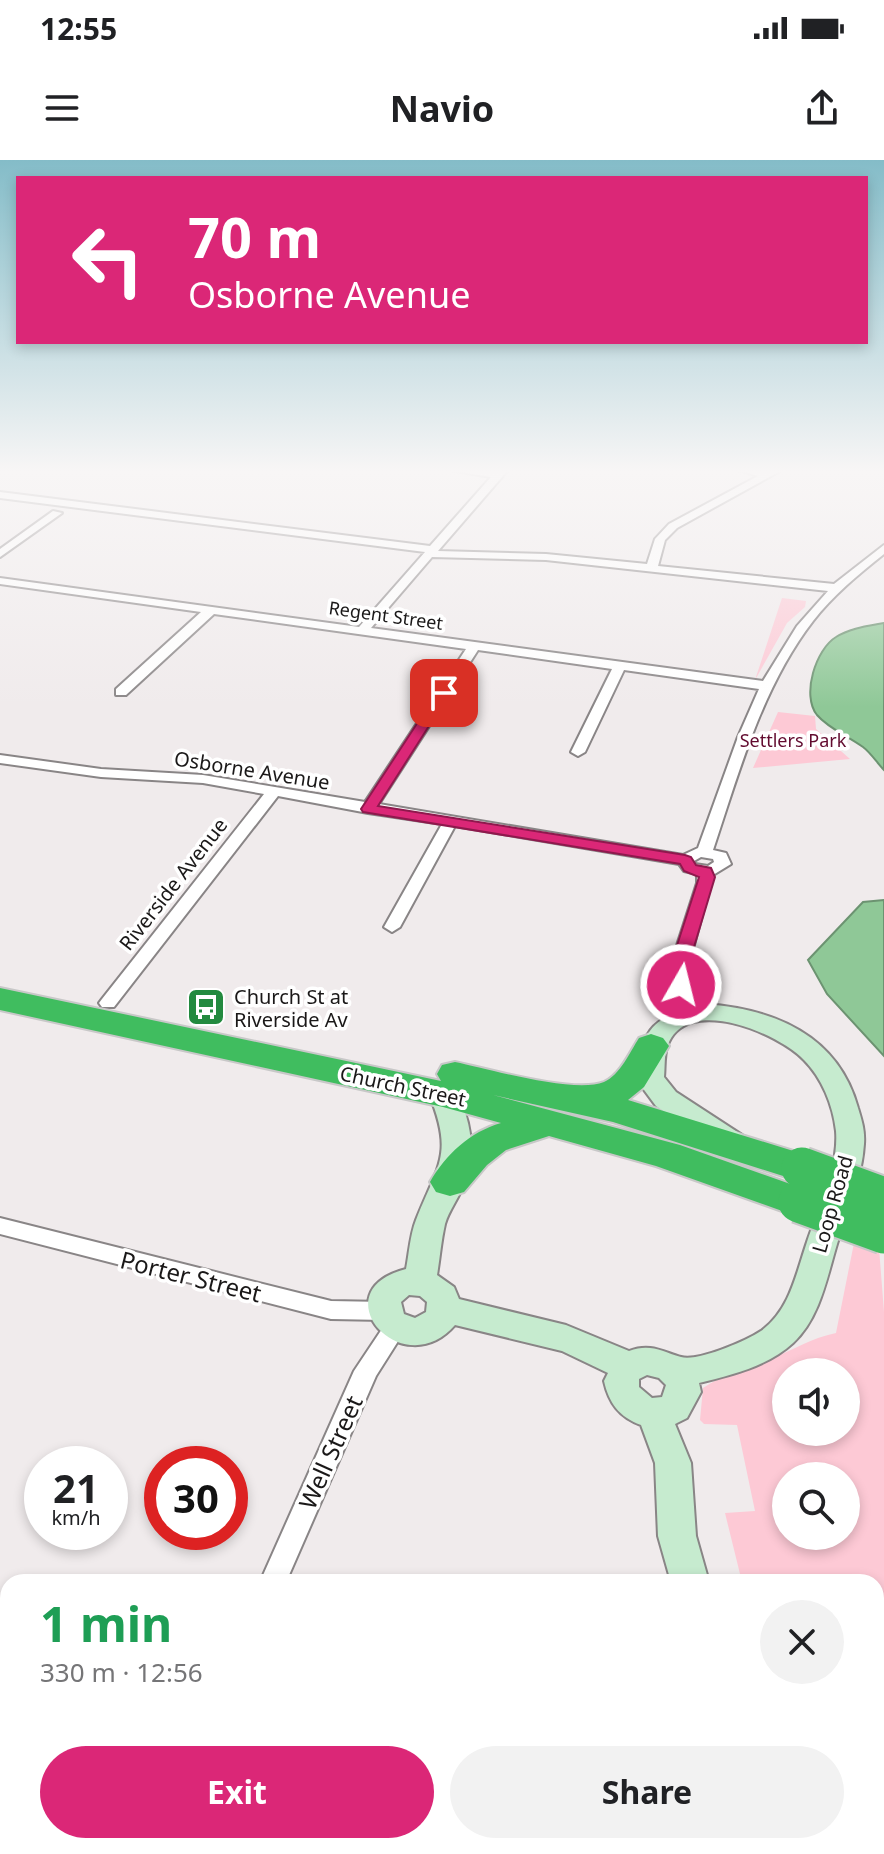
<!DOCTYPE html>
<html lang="en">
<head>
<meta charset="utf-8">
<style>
  :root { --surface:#fff; --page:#f2f2f2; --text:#202124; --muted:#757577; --accent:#db2777 }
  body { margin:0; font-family:"Noto Sans",sans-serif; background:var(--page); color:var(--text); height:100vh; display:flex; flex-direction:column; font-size:30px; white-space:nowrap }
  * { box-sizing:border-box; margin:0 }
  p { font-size:26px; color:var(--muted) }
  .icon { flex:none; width:44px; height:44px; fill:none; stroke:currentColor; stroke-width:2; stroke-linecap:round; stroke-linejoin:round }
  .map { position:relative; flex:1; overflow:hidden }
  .drawer { position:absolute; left:0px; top:1414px; width:884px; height:280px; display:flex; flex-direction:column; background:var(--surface); border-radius:24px 24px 0 0; box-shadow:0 4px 12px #0003 }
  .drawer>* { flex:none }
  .top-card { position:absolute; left:16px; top:16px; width:852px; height:168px; border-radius:0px; box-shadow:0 4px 12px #0003; background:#db2777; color:#fff; overflow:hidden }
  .fabs { position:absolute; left:772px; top:1198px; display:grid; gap:16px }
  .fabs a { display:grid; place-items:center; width:88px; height:88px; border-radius:50%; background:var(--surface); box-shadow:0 4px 12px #0003; font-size:40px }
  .speed { position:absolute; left:24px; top:1286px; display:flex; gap:16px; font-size:40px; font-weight:700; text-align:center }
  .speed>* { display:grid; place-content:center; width:104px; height:104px; border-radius:50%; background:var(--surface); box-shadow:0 4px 12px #0003; line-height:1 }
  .speed small { font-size:20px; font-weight:400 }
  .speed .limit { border:12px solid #d22; background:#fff; color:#111 }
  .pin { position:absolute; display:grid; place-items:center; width:68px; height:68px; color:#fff; margin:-34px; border-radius:16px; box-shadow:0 4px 12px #0006 }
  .me { position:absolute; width:88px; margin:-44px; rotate:8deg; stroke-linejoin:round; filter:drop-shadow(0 0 6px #0008) }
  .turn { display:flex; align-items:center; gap:28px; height:168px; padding:0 40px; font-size:36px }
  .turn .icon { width:104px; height:104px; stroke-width:2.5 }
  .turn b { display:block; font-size:56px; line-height:68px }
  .round { display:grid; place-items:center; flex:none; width:84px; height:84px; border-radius:42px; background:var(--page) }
  .overview { display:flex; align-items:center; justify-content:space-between; height:136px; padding:0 40px }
  h1 { font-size:48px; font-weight:700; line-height:60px; color:#1e9e55 }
  .primary-button { display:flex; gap:16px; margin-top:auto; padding:16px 40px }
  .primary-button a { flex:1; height:92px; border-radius:48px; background:var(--accent); color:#fff; font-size:32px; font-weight:700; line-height:92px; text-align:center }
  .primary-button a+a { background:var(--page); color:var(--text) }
  .status { display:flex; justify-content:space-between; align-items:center; height:56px; padding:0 40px; background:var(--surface); direction:ltr }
  .status svg { height:22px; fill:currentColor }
  header { display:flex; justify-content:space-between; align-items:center; height:104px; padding:0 40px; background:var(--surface); font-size:36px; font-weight:700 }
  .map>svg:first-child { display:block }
  .green { fill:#fdc9d5; fill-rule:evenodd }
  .water { fill:#8fc897; stroke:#6c9371; stroke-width:2 }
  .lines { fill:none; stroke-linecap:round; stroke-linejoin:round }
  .street-casing { stroke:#898586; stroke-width:4 }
  .secondary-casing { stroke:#898586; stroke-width:4 }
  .highway-casing { stroke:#c8c8c8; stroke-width:4 }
  .street { fill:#fff; fill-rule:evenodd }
  .secondary { fill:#c6ebcf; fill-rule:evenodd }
  .highway { fill:#40bd5f; fill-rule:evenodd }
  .highway-bridge-casing { stroke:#c8c8c8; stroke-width:45; stroke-linecap:butt }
  .highway-bridge { stroke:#40bd5f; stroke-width:41 }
  .route { fill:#db2777; stroke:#8e194d; stroke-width:2 }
  .labels { text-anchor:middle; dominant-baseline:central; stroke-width:7; stroke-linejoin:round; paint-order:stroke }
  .far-street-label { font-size:18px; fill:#1a1818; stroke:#fff }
  .far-park-label { font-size:18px; fill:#620b2f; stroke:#fff }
  .street-label { font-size:20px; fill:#1a1818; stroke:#fff }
  .poi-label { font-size:20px; fill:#1a1818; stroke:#fff; text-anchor:start }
  .near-street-label { font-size:24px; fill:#1a1818; stroke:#fff }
</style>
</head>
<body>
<div class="status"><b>12:55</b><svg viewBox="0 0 49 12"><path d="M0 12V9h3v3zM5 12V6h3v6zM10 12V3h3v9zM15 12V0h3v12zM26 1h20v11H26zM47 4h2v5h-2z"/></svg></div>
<header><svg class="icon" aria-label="menu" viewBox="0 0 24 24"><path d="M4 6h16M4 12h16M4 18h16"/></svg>Navio<svg class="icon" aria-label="share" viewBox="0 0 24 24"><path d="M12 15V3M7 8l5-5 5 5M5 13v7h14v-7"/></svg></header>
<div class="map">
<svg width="884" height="1694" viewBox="0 0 884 1694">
  <rect width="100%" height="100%" fill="#f0ebec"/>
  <path class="green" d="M782,438L806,441L805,447L787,463L755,520Z
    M778,552L815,556L816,569L850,599L753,608Z
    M855,1078L879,1088L884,1152V1642L876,1626V1422H742L725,1353L755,1351L737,1265L704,1264L700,1260L703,1228C723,1214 750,1207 772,1198C796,1189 811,1178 836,1173ZM786,1212H846V1272H786ZM786,1316H846V1376H786Z
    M409,1686H532L576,1694H408Z"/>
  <path class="water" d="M884,463V610C877,603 871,593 863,587C848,576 829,569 817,555C801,535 816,489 836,477C850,468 868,466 884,463Z
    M884,740V896L827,834L808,800L863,742Z"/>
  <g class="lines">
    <g class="street-casing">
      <path id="street" d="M449,310H508L438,391L546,394L647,404L655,379L669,364L758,316L738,310H782L677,368L665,380L658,406L834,424L884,385V394C859,414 833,435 813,461C762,527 739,612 713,690L726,693L731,704L713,715L688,807L690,825L681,831L675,829L670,807L697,723V714L684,711L679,704L455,666L400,767L392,772L384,767L442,664L368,653L278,636L114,847H102L99,843L102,839L264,634L203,623L101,617L0,603V595L101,609L203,615L365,642L466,489L214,454L126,535H116V529L201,452L0,424V418L359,467L425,392L0,338V332L430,386L491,317ZM432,397L546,400L828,431L797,466L763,521L371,468ZM478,490L612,509L571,592L578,596L585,592L624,510L759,529L738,577L698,688L683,695L379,644ZM701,697L713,699L714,702L708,706L695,704L694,701Z
        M53,351L62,353L0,397V389Z
        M0,1058L331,1141L384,1142L392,1145L395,1151L392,1157L384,1160L331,1159L0,1074Z
        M396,1158L404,1160L407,1167L376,1216L286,1422H260L354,1211L388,1160Z
        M352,1686H382L381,1694H351Z"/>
    </g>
    <g class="secondary-casing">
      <path id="secondary" d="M705,844C774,849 838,875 858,948C862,961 865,971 864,984C862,1018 847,1051 837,1084C827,1117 820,1158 793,1183C768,1206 732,1215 699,1223L701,1232L687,1258L675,1264L691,1303L696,1376L709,1422H671L658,1376L655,1303L641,1265C619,1257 609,1243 604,1221L608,1213L562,1191L455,1165C402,1226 319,1131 406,1109C409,1094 410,1075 416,1060C438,1004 454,995 429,934L433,927L443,924L453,927C471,957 477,991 464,1024C459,1038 449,1050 445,1064C441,1081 440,1098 437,1115L454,1127L459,1139L566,1165L629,1191C650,1183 661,1191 681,1197C697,1202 746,1181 761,1171C790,1150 796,1114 807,1082C818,1048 839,1007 836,971C833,945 822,918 804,900C778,873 685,833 667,887C664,896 665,908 664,917L676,932L742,975L746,982L742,989L732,992L722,989L656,946L636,919C643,865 653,858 705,844ZM409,1135L420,1136L427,1142L426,1152L415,1158L404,1154L401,1142ZM647,1215L659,1218L666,1225L662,1237L652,1238L639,1227V1219Z
        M0,1461L8,1464V1504L0,1501Z"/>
    </g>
    <g class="highway-casing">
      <path id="highway" d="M0,828L441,921L437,914L442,905L455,902C489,909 574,934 604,922C620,915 630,892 639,878L651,874L663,878L669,886L644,927L628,940L816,998L821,1008L816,1018L802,1022L613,962L493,935L680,985L813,1032L819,1042L813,1052L799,1057L656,1006L549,976L506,990L487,1005L464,1032L450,1036L436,1032L430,1022C446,994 470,972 501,963L443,947L0,850Z"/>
    </g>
    <use href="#street" class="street"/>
    <use href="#secondary" class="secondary"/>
    <use href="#highway" class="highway"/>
    <g class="highway-bridge-casing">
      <path id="highway-bridge" d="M802,1008L884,1038
        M799,1042L884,1073"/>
    </g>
    <use href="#highway-bridge" class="highway-bridge"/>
  </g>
  <linearGradient id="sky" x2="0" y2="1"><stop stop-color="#84bcc8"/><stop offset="0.57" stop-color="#f8f6f6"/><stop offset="1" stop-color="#f8f6f6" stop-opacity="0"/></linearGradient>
  <rect width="884" height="547" fill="url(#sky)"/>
  <path class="route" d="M444,529L450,533L378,646L685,695L691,697L696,705L711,708L715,717L688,807L690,825L687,829H674L670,807L699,717L684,711L680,704L363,652L361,649L437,533Z"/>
  <defs>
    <g id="bus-square" transform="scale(2)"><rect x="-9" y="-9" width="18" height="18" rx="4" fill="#238a3f" stroke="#fff"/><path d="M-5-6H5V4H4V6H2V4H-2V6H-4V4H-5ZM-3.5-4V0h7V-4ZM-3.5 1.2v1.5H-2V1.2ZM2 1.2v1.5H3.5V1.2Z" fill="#fff"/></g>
  </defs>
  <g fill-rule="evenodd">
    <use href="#bus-square" x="206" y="847"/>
  </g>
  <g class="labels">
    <g class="far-street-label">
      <text transform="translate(386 455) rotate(8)">Regent Street</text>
    </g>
    <g class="far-park-label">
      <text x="793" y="580">Settlers Park</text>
    </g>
    <g class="street-label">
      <text transform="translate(252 610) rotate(9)">Osborne Avenue</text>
      <text transform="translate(173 724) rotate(-52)">Riverside Avenue</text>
      <text transform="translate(403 926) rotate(12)">Church Street</text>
      <text transform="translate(832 1044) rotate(-74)">Loop Road</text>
    </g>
    <g class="poi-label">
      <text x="234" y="836">Church St at<tspan x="234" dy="23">Riverside Av</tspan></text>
    </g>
    <g class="near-street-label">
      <text transform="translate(191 1116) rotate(14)">Porter Street</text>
      <text transform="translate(330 1292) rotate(-66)">Well Street</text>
    </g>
  </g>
</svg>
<div class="fabs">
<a><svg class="icon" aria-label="sound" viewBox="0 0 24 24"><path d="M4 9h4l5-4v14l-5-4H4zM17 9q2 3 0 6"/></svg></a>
<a><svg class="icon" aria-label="search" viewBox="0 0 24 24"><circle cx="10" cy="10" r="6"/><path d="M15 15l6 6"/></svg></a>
</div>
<div class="speed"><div>21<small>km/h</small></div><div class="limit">30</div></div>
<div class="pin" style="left:444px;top:533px;background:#d93025"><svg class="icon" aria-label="arrive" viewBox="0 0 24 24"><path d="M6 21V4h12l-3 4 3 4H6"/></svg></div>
<svg class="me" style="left:681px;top:825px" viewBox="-20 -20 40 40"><circle r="17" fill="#db2777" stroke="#fff" stroke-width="3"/><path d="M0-11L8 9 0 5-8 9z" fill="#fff"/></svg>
<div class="top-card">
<div class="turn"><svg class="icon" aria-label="left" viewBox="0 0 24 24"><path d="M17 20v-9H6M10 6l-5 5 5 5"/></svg><div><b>70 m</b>Osborne Avenue</div></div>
</div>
<section class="drawer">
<div class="overview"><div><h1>1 min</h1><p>330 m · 12:56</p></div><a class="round"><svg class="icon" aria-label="close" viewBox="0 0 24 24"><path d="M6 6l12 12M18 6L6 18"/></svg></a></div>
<div class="primary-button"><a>Exit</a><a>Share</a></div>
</section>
</div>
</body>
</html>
